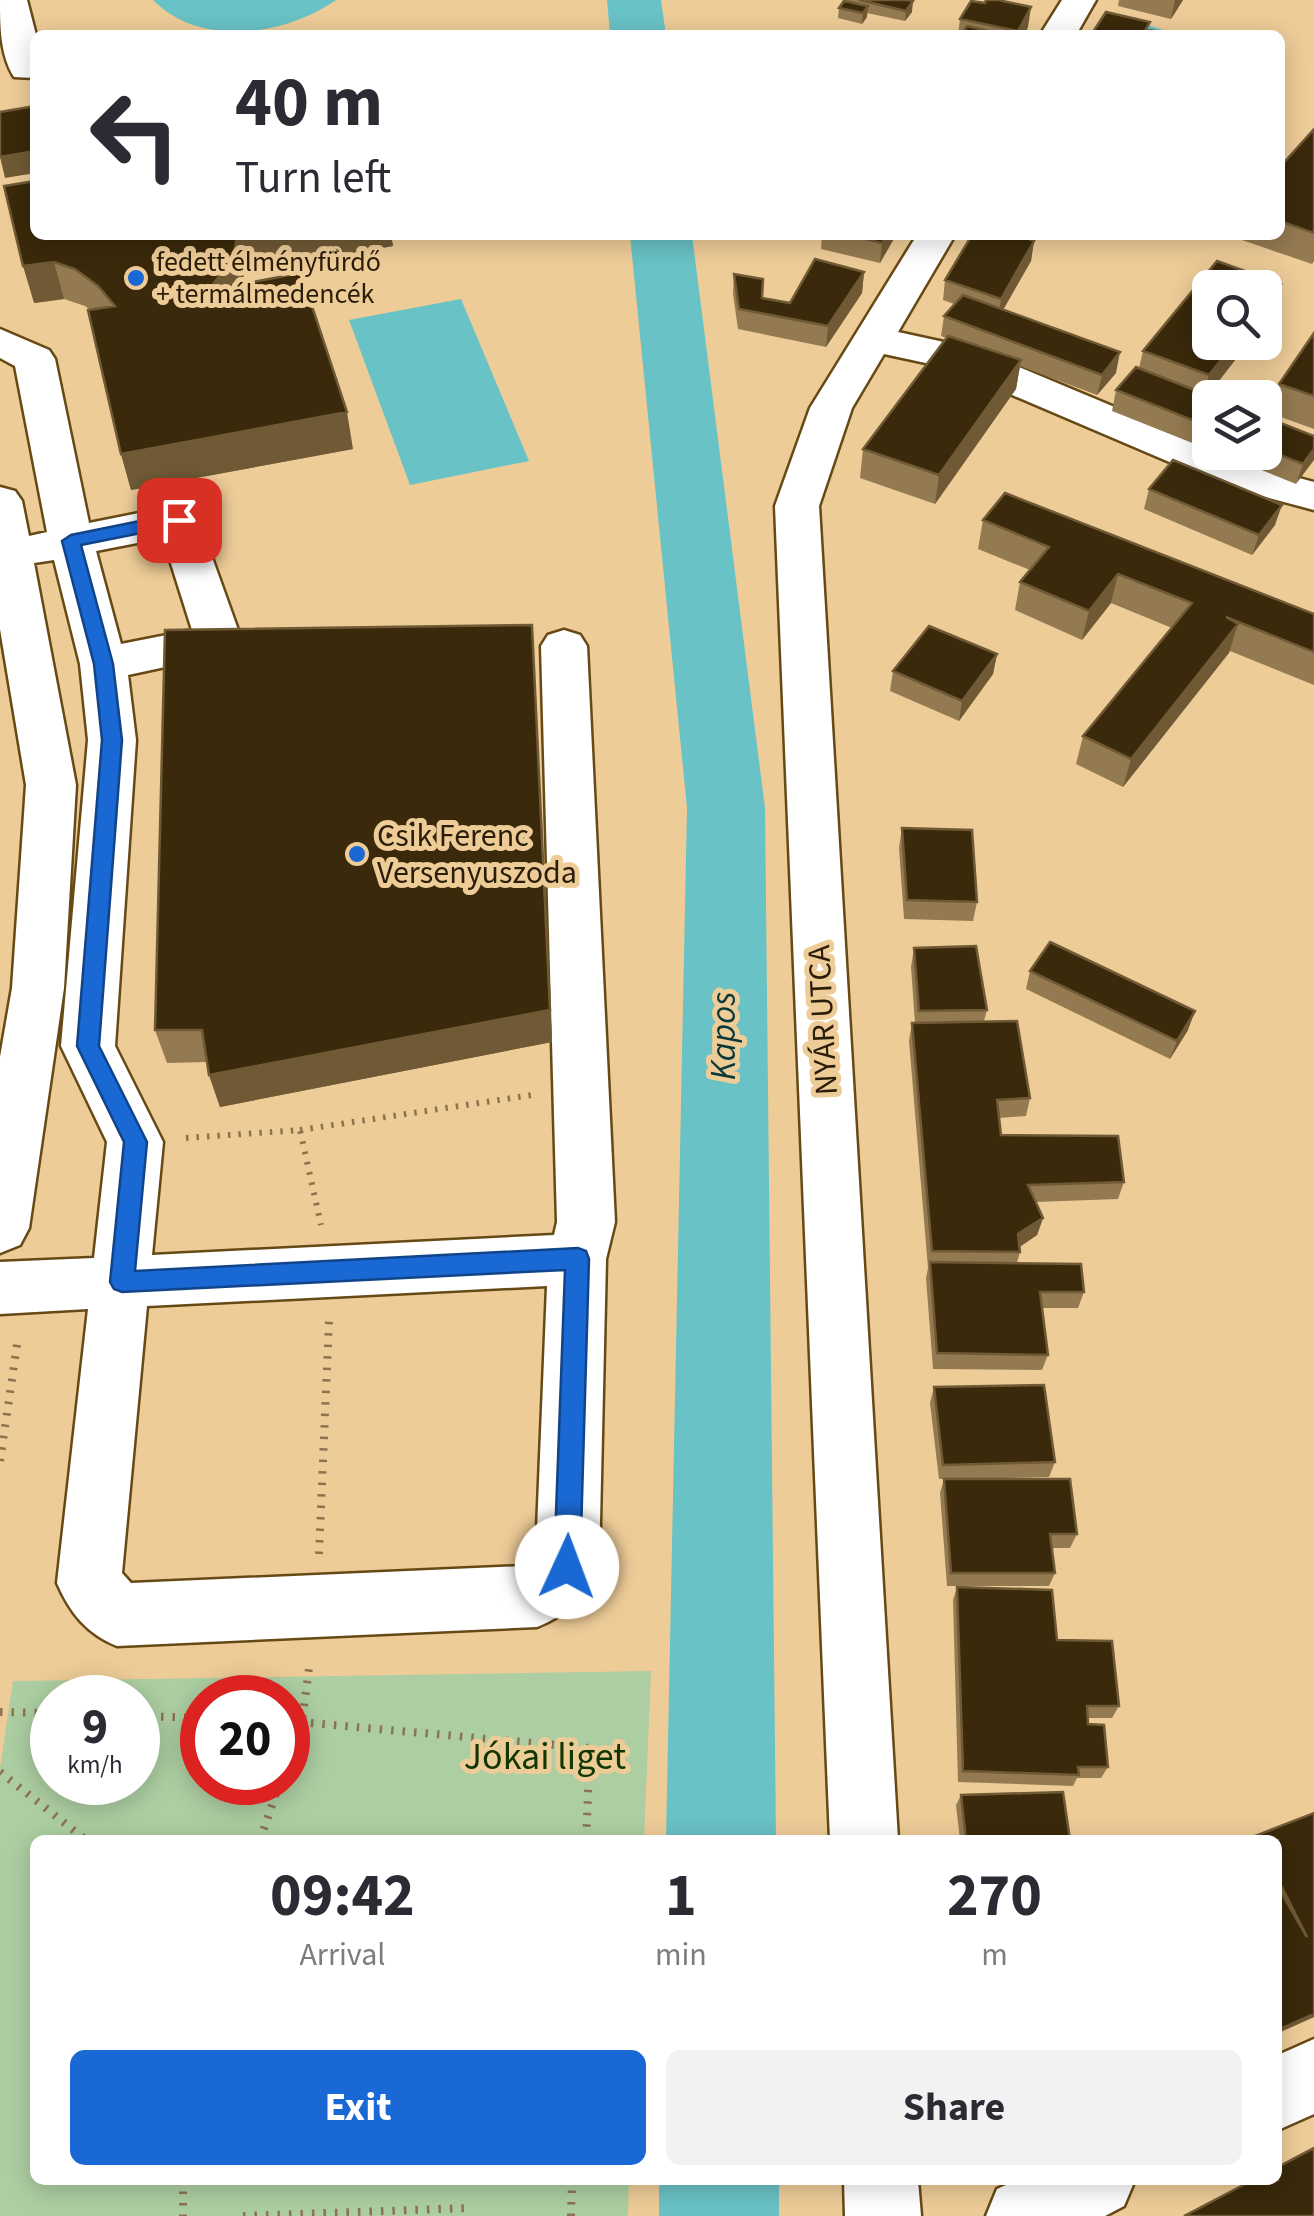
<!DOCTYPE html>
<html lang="en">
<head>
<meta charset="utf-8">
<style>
  :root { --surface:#fff; --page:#f2f2f3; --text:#2b2b33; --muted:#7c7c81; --accent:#1a68d3 }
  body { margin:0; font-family:"Source Sans 3",sans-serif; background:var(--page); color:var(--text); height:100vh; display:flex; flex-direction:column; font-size:38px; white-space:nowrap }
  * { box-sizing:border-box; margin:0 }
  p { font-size:32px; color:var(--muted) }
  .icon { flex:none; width:55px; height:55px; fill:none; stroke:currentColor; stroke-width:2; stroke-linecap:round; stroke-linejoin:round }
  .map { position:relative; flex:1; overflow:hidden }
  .details { position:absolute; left:30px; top:1835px; width:1252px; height:350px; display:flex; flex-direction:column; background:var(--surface); border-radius:15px; box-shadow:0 5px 25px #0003 }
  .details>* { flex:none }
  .top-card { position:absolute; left:30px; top:30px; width:1255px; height:210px; border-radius:15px; box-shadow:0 5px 25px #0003; background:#fff; color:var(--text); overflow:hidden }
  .buttons { position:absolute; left:1192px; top:270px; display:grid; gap:20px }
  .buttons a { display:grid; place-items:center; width:90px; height:90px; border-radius:15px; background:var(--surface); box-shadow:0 5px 25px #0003; font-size:50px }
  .speed { position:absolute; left:30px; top:1675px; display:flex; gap:20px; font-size:50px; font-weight:700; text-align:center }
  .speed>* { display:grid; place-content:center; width:130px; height:130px; border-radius:50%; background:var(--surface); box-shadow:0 5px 25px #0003; line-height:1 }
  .speed small { font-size:25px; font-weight:400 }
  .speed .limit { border:15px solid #d22; background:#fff; color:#111 }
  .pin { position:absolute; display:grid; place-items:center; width:85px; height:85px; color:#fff; margin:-42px; border-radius:20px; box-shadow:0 5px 15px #0006 }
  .me { position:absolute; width:110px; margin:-55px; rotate:2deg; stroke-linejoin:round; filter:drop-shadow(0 0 8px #0008) }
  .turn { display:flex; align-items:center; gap:35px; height:210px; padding:0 40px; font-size:45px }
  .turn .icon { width:130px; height:130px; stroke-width:2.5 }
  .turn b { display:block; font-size:70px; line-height:85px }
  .eta { display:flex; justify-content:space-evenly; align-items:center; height:170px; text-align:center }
  .eta b { font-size:60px; font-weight:700; line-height:70px }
  .button { display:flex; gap:20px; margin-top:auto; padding:20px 40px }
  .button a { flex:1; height:115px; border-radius:15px; background:var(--accent); color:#fff; font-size:40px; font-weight:700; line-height:115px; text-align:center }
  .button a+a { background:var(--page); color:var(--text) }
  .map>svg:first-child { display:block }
  .green { fill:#adcea2; fill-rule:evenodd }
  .water { fill:#69c2c5 }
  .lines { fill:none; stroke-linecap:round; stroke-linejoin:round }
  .stream { fill:#69c2c5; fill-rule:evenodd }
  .river { fill:#69c2c5; fill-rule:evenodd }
  .minor-casing { stroke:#664915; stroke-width:5 }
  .path-far1 { stroke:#8c7450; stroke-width:6; stroke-dasharray:2.5 8; stroke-linecap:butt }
  .path { stroke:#8c7450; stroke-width:8; stroke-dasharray:2.5 9; stroke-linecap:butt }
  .minor { fill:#fff; fill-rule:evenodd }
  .wall { fill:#947a51 }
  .shaded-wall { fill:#705a35 }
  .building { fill:#3a290a; stroke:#705a35; stroke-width:2.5 }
  .route { fill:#1a68d3; stroke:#114489; stroke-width:2.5 }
  .poi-dot { fill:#1a68d3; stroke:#eecc98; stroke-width:4 }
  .labels { text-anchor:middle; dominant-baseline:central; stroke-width:10; stroke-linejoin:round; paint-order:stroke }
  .far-poi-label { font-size:28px; fill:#2a1d09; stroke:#eecc98; text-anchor:start }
  .poi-label { font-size:32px; fill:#2a1d09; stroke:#eecc98; text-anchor:start }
  .street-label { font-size:32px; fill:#2a1d09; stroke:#eecc98 }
  .water-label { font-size:35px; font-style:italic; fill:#0a3738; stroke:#eecc98 }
  .near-park-label { font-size:38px; fill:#103700; stroke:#eecc98 }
</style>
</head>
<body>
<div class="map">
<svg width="1314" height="2216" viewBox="0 0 1314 2216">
  <rect width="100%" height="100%" fill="#eecc98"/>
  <path class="green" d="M651,1671L644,1840H35V2180H629L628,2216H0V1768L13,1681ZM52,1698H138V1782H52ZM202,1698H288V1782H202Z"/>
  <path class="water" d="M153,0H336C285,36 200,48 153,0Z
    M461,299L529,461L410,485L349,320Z"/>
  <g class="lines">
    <path class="stream" d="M1126,20H1132L1179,35H1164L1126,24Z"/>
    <path class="river" d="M607,0H661L666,35H610Z
      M630,235H692L765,808L776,1840H666L687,808Z
      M659,2180H779V2216H659Z"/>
    <g class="minor-casing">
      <path id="minor" d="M0,0H27L36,35L35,78L14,77C0,55 0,25 0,0Z
        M1062,0H1096L1076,35H1040Z
        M917,235H955L898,332L976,349L1210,447V452H1224L1258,467L1314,482V510L1228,487L949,368L884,354L852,408L819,506L898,1840H830L775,506L810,408Z
        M0,329L49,350L55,359L89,523L179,505L195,510L242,641L235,652L128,675L136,740L115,1046L163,1142L152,1255L554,1235L557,1222L541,646L548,635L564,630L580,635L587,646L615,1222L606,1259L599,1567C586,1596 567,1615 537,1627L117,1646C87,1634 70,1613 57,1583L88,1309L0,1314V1262L94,1258L107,1142L61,1046L88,740L80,664L54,560L34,563L76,785L64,988L29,1228L20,1245L0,1253V1057L12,988L26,785L0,629V487L15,491L22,501L29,536L47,532L15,366L0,358ZM163,538L192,630L121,644L96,551ZM547,1286L536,1554L523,1566L131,1583L122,1573L147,1306Z
        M1314,2039V2114L1278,2130V2055Z
        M844,2180H918L921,2216H845Z
        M1017,2180H1135L1124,2206L1105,2216H986L997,2189Z"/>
    </g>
    <path class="path-far1" d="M300,1130L532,1095
      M186,1138L300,1130L321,1225"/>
    <path class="path" d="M0,1461L18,1338
      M319,1554L329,1321
      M0,1712L52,1713
      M138,1716L202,1718
      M288,1721L590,1748L586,1840
      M288,1761L302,1721L310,1661
      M0,1772L86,1840
      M260,1840L280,1782
      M183,2180V2216
      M243,2216L470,2208
      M571,2216L572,2180"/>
    <use href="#minor" class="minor"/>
  </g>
  <path class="wall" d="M843,0H907L912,12L905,21L867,13V17L862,24L838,18L839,8Z
    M1119,0H1183L1171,19L1118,6Z
    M960,19L1028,27L1024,35H958Z
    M1314,129V261L1312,264L1236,238L1237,235H1280V167Z
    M35,235H391L393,246L244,273L242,284L353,449L131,490L121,454L90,310L85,306L64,299L34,303Z
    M822,235H896L880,263L821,249Z
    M972,235H1037L1034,240L1031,261L1003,309L1116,373L1097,395L1020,366L1016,389L935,504L860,478L863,449L946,338L941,336L944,316L954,304L943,300L945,280Z
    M1217,261L1281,284L1272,313L1265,322V288H1210V342H1249L1208,395L1215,398H1210V450L1112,411L1116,390L1136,367L1139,368L1143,351Z
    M864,272L862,293L826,347L738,329L733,294L734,274L762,298L790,303Z
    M1314,333V429L1270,413L1279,384Z
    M1265,417L1314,436L1296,484L1217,452H1265Z
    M1149,489L1275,525L1252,555L1144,509Z
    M983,520L1314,614V685L1230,651L1123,787L1076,764L1083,736L1172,628L1111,603L1082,640L1015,610L1020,582L1030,570L978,549Z
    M997,654L993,674L959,721L890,691L893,671Z
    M534,661L552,1042L220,1107L209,1075L207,1062L167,1063L155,1030Z
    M902,828L977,902L973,921L904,919L899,848Z
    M914,948L987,1010L984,1021L1030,1098L1026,1116L999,1118L1001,1135L1124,1182L1118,1199L1035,1202L1043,1218L1037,1235L1020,1247V1252L1017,1263L1084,1292L1078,1308H1042L1048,1355L1042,1370L933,1369L926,1278L928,1268L909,1041L912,1023H915L911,967Z
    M1030,971L1188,1030L1170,1059L1026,989Z
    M934,1387L1055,1462L1049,1477L957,1479L1077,1534L1070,1548H1052L1055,1573L1049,1586H947L940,1493L944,1479H939L930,1403Z
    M957,1587L1057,1640L1119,1706L1112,1718H1088V1724L1108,1767L1101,1778H1077L1073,1786L958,1782L953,1600Z
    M961,1795L1070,1840H960L956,1805Z
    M1314,1813V2017L1278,2033V1840H1251L1255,1836Z"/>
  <path class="shaded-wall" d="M1175,0H1183L1171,19Z
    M913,1L912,12L905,21L906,11Z
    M868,6L867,17L862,24L863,13Z
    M1031,7L1028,27L1024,35H1017L1018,31Z
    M35,151V173L5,178L0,157Z
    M242,235H391L393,246L244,273L240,295L221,320L214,283L237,236Z
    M886,235H896L880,263L882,243Z
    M1034,241L1031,261L998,319L1001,299Z
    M54,262L64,299L34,303L23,266Z
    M864,272L862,293L826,347L828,326Z
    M1281,284L1272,313L1265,322V304Z
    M1235,342H1249L1201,404L1209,375Z
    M1120,352L1116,373L1097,395L1102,375Z
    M1021,360L1016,389L935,504L939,475Z
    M347,412L353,449L131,490L121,454Z
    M1314,449V460L1296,484L1303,464Z
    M1282,505L1275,525L1252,555L1259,535Z
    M1118,574L1111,603L1082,640L1089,611Z
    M1238,624L1229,653L1123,787L1131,759Z
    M532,625L552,1042L220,1107L209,1075Z
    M997,654L993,674L959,721L962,701Z
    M1195,1011L1188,1030L1170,1059L1177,1041Z
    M1043,1218L1037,1235L1013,1251L1018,1234Z
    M1314,2014V2017L1278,2033V2030Z"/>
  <path class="building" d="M859,0H907L913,1L906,11Z
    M986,0H998L1031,7L1018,31L960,19L971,1L985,3Z
    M844,1L868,6L863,13L839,8Z
    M1106,12L1150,22L1146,29L1164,33L1162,35H1091Z
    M967,26L1004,35H961Z
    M35,106V151L0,157V112Z
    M1314,129V233L1280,221V167Z
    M35,181V235H242L237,236L233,258L214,283L216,289L301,273L347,412L121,454L88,310L115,306L98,286L75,269L54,262L23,266L4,186Z
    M850,235H886L882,243Z
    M972,235H1019L1034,241L1001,299L945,280Z
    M815,259L864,272L828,326L739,309L734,274L763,279L762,298L790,303Z
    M1217,261L1281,284L1265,304V288H1210V342H1235L1209,375L1143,351Z
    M963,295L1120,352L1102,375L944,316Z
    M1314,333V396L1279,384Z
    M948,336L1021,360L939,475L863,449Z
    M1136,367L1215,398H1210V427L1116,390Z
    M1265,417L1314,436V449L1303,464L1265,449Z
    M1173,460L1282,505L1259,535L1149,489Z
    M1005,493L1314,614V652L1226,617L1238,624L1131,759L1083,736L1192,603L1118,574L1089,611L1020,582L1049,547L983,520Z
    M532,625L550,1010L209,1075L202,1030H155L165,630Z
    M929,626L997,654L962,701L893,671Z
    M902,828L972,830L977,902L907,900Z
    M1050,942L1195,1011L1177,1041L1030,971Z
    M976,946L987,1010L919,1011L914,948Z
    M1017,1021L1030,1098L997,1100L1001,1135L1118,1136L1124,1182L1028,1185L1043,1218L1018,1234L1020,1252L932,1251L912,1023Z
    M930,1262L1081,1264L1084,1292H1040L1048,1355L937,1353Z
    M1044,1385L1055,1462L943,1465L934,1387Z
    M944,1479H1070L1077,1534H1050L1055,1573H951Z
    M957,1587L1052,1590L1057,1640L1112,1641L1119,1706H1087L1088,1724L1104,1725L1108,1767H1078L1079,1775L963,1771Z
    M1063,1792L1070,1840H966L961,1795Z
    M1314,1813V2014L1278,2030V1887L1307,1937L1278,1879V1840H1258L1255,1836Z
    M1314,2148V2216H1184L1253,2180H1278V2167Z"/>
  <path class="route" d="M179,513L186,515V524L81,545L113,664L122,740L99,1046L147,1142L135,1271L578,1248L586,1251L589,1259L580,1567L576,1576L567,1580L558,1576L554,1567L565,1270L122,1292L114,1289L110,1282L124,1142L77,1046L102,740L94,664L62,541L71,535Z"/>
  <g class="poi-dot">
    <circle cx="136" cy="278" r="10"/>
    <circle cx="357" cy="854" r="10"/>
  </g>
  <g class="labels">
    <g class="far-poi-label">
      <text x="156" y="262">fedett élményfürdő<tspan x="156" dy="32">+ termálmedencék</tspan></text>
    </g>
    <g class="poi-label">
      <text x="377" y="836">Csik Ferenc<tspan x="377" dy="37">Versenyuszoda</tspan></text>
    </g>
    <g class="street-label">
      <text transform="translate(823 1020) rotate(-93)">NYÁR UTCA</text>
    </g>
    <g class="water-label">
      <text transform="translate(724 1036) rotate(-90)">Kapos</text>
    </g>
    <g class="near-park-label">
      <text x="545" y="1757">Jókai liget</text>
    </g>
  </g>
</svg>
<div class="buttons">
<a><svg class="icon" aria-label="search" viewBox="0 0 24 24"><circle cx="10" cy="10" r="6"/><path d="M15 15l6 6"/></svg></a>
<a><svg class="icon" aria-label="layers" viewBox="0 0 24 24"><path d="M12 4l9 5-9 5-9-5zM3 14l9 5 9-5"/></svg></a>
</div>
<div class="speed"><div>9<small>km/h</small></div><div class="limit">20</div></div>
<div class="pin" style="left:179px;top:520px;background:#d93025"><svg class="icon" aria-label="arrive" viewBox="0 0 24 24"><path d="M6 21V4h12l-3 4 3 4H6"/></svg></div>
<svg class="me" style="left:567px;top:1567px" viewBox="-20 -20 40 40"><circle r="19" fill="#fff"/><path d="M0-13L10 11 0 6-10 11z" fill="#1a68d3"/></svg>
<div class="top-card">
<div class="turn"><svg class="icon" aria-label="left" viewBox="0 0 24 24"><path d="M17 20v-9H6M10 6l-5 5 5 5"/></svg><div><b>40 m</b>Turn left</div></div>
</div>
<section class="details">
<div class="eta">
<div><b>09:42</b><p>Arrival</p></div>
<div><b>1</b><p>min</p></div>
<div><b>270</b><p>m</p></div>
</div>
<div class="button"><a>Exit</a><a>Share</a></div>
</section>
</div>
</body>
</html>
